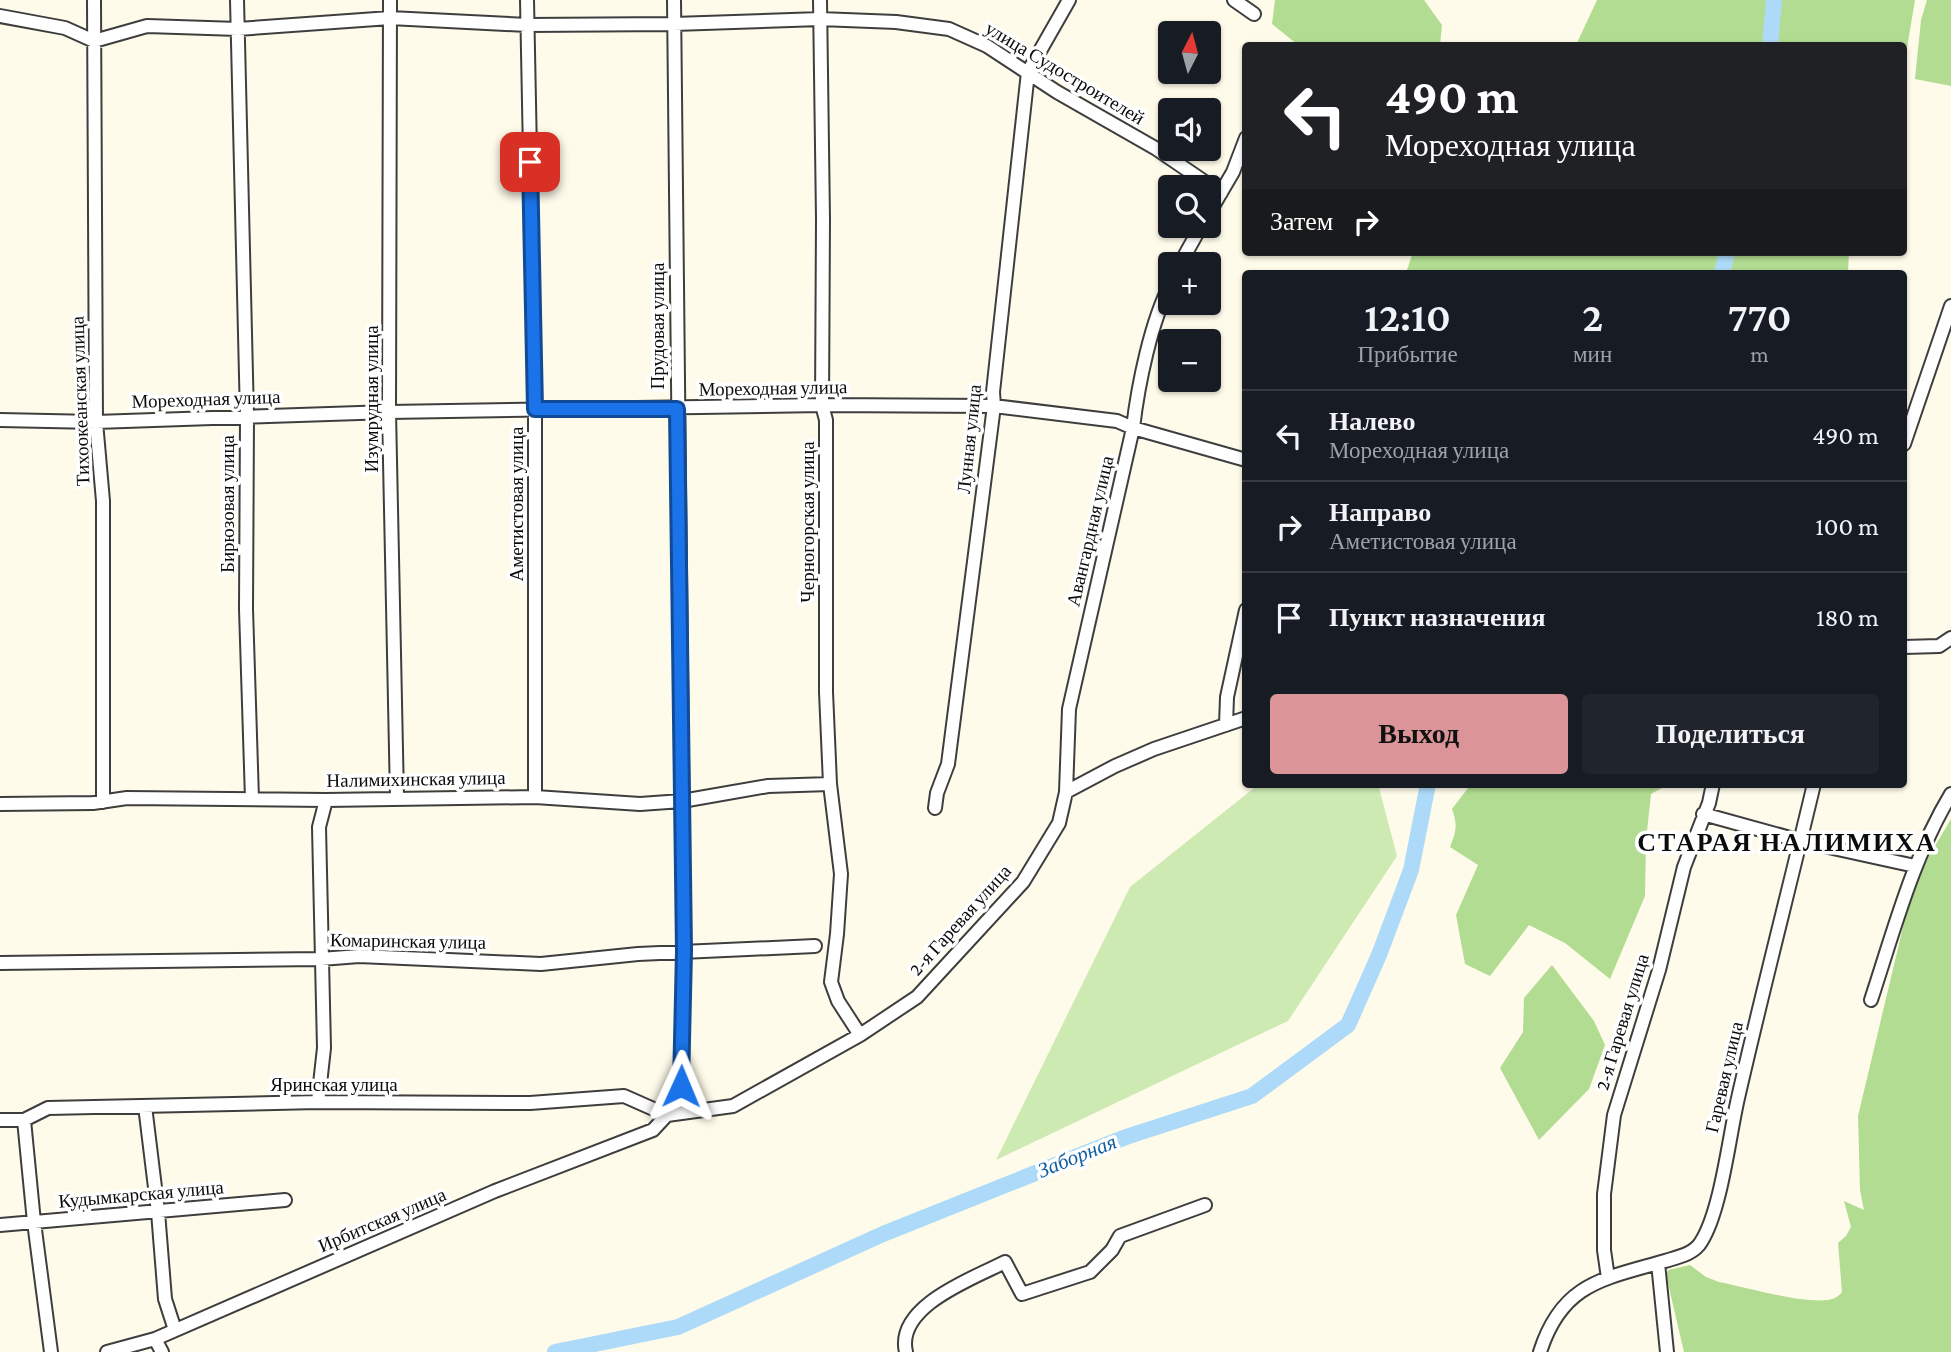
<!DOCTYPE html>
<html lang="ru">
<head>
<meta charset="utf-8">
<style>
  :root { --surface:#171b24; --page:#20242c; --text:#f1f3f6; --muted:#9ea1a6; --line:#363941; --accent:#db9497 }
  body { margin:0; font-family:"Crimson Pro",serif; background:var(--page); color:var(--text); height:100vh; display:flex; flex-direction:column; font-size:26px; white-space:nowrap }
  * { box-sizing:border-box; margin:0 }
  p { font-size:23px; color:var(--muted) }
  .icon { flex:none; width:38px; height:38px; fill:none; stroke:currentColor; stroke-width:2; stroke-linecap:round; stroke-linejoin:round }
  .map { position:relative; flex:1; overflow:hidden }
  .details { position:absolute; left:1242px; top:270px; width:665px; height:518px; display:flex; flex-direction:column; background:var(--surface); border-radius:7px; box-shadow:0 2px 5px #0004 }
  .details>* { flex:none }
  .banner { position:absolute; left:1242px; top:42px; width:665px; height:214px; border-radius:7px; box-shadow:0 2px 5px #0004; background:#202124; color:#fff; overflow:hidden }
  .needle { width:46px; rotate:6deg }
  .buttons { position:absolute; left:1158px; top:21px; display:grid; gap:14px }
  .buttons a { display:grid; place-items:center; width:63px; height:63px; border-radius:7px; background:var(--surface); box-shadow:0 2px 5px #0004; font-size:35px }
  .pin { position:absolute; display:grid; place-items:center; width:60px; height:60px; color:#fff; margin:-30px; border-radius:14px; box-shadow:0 4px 10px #0006 }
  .me { position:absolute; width:77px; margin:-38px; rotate:1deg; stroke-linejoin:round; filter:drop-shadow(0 0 5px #0008) }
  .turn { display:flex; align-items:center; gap:24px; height:147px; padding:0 28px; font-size:32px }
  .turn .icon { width:91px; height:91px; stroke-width:2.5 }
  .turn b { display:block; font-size:49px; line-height:60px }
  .then { display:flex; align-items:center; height:66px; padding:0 28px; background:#0003; gap:14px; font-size:26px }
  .eta { display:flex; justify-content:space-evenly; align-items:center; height:119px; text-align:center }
  .eta b { font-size:42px; font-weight:600; line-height:49px }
  .cta { display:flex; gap:14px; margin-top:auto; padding:14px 28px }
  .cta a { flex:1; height:80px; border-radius:7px; background:var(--accent); color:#111; font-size:28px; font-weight:600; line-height:80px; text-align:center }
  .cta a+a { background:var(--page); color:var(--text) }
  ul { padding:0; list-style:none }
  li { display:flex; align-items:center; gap:21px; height:91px; padding:0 28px; border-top:2px solid var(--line) }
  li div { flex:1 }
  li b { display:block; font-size:26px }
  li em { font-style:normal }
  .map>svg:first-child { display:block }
  .green { fill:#ceeab3 }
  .forest { fill:#b1dc91 }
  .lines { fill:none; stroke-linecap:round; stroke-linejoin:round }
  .river { stroke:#addaf8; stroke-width:16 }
  .minor-casing { stroke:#3e3e3e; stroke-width:16 }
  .minor { stroke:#fff; stroke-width:12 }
  .route-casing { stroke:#114b97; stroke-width:18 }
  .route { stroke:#1a73e8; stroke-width:12 }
  .labels { text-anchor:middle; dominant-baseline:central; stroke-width:7; stroke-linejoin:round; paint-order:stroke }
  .street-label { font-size:19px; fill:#0b0b0b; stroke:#fff }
  .water-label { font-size:21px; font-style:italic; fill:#115ea1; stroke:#fff }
  .district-label { font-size:26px; font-weight:bold; letter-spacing:2px; fill:#0b0b0b; stroke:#fff }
</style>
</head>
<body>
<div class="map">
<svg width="1951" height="1352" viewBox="0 0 1951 1352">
  <rect width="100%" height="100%" fill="#fffbea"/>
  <path class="green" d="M1271,784H1378L1397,856L1288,1021L996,1160L1130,887L1254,788Z"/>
  <path class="forest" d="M1275,0H1424L1442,25L1440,45H1298L1272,24Z
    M1597,0H1915L1904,66V46L1576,45Z
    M1927,0H1951V86L1915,79L1921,20Z
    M1413,252H1849L1848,273H1406Z
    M1471,784H1669L1651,794L1646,841L1645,896L1610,979L1565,943L1529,925L1490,976L1465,964L1456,915L1478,865L1450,847C1456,832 1458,825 1452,809Z
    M1951,819V1352H1684L1666,1275L1668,1270L1690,1265L1706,1277L1719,1282C1750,1288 1798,1303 1828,1300C1834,1299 1838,1297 1842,1292L1838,1243L1846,1236L1851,1227L1844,1201L1864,1210L1860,1190L1858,1116L1914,881Z
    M1552,965L1594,1021L1605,1045L1589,1089L1539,1140L1500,1068L1523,1032L1524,998Z"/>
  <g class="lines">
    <path class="river" d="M1770,46L1774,0
      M1722,273L1727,252
      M555,1352L678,1327L883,1234L1023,1178L1126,1137L1252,1096L1348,1025L1379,955L1411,870L1428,784"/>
    <g class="minor-casing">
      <path id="minor" d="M94,0L96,422L103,501V802
        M237,0L247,417L246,609L252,799
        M390,0L389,412L397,798
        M527,0L535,409V797
        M674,0L684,951L680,1113
        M820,0L823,219L822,405L826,420V692L830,784L841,874L837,934L831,982L838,1001L860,1035
        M1234,0L1254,14
        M0,16L65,28L94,41L147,26L238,29L390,18L527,25L674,24L820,19L896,22L949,29L987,46L1057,92L1155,148L1221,193
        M1209,213L1233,172L1246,138
        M1180,264L1201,226
        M0,420L96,422L389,412L822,405L994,406L1117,421L1133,428L1246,460
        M1904,444L1951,306
        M1904,647L1939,646L1951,638
        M1226,725L1227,697L1246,610
        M1066,792L1115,766L1154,749L1246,718
        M0,804L93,803L127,798L326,800L535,797L640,804L682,801L768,786L830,784
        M935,808L937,793L948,764L994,406L993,392L1028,72L1069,0
        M1703,814L1801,841L1915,866
        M0,963L321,959L359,956L541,964L638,954L815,946
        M1871,1000C1894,930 1913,857 1951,794
        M318,1102L324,1048L319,827L326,800
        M145,1106L158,1212L165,1299L175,1330
        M667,1115L733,1106L860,1035L917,997L1023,882L1059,823L1066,792L1069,709L1133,428C1138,385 1151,321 1171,283
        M0,1120H24L48,1108L318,1102L530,1103L624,1096L667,1115
        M24,1120L34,1222L51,1352
        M0,1225L285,1200
        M1658,1263L1667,1352
        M1608,1278L1604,1250V1194L1614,1115L1659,970L1684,867L1709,803L1713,784
        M155,1339L162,1352
        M107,1352L155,1339L495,1191L653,1130L667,1115
        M906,1352C895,1306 974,1278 1005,1262L1022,1294L1090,1272L1112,1250L1120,1236L1205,1205
        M1540,1352C1562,1283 1603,1279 1665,1261C1678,1257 1694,1254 1701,1242C1721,1211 1729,1137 1738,1098C1762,993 1789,889 1814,784"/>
    </g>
    <use href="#minor" class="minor"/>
  </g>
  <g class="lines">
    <g class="route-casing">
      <path id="route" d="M530,162L535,409H677L684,951L681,1086"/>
    </g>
    <use href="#route" class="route"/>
  </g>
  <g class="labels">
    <g class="street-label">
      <text transform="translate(1065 73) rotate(31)">улица Судостроителей</text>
      <text transform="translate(657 326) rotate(-90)">Прудовая улица</text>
      <text transform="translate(773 388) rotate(-1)">Мореходная улица</text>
      <text transform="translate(206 399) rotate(-2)">Мореходная улица</text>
      <text transform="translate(371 399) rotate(-90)">Изумрудная улица</text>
      <text transform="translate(80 401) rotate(-92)">Тихоокеанская улица</text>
      <text transform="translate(969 439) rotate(-84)">Лунная улица</text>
      <text transform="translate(227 504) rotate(-90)">Бирюзовая улица</text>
      <text transform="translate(516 504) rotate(-90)">Аметистовая улица</text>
      <text transform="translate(807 522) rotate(-90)">Черногорская улица</text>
      <text transform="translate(1090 531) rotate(-77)">Авангардная улица</text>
      <text transform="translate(416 779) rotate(-1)">Налимихинская улица</text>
      <text transform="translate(960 920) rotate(-48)">2-я Гаревая улица</text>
      <text transform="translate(408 941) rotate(1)">Комаринская улица</text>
      <text transform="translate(1622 1022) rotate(-73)">2-я Гаревая улица</text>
      <text transform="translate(1724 1077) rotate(-77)">Гаревая улица</text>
      <text x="334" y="1084">Яринская улица</text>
      <text transform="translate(141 1194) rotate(-5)">Кудымкарская улица</text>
      <text transform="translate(382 1220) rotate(-23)">Ирбитская улица</text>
    </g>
    <g class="water-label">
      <text transform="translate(1077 1156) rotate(-22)">Заборная</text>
    </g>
    <g class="district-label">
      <text x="1787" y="842">СТАРАЯ НАЛИМИХА</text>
    </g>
  </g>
</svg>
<div class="buttons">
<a><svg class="needle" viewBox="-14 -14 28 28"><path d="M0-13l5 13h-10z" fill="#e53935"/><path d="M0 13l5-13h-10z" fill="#9ea1a6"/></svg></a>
<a><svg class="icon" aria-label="sound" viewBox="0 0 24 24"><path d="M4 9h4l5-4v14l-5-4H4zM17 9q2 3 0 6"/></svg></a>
<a><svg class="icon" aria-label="search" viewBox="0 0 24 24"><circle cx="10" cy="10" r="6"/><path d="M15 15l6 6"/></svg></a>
<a>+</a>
<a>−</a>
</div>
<div class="pin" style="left:530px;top:162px;background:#d93025"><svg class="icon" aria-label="arrive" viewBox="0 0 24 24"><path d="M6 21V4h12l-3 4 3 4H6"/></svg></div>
<svg class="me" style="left:681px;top:1086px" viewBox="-20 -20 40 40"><path d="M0-17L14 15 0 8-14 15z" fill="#1a73e8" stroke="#fff" stroke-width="4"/></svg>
<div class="banner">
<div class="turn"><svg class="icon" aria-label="left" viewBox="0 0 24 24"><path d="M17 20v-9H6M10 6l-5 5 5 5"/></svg><div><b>490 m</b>Мореходная улица</div></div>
<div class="then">Затем<svg class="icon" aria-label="right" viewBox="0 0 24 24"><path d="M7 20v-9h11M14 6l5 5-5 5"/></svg></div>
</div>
<section class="details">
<div class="eta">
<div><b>12:10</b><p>Прибытие</p></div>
<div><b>2</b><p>мин</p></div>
<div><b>770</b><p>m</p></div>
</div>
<ul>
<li><svg class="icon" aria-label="left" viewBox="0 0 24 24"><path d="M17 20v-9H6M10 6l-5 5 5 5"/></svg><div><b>Налево</b><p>Мореходная улица</p></div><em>490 m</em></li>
<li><svg class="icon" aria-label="right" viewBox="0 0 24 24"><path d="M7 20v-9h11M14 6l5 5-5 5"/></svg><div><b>Направо</b><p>Аметистовая улица</p></div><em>100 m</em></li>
<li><svg class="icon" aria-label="arrive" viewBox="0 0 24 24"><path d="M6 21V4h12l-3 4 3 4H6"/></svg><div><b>Пункт назначения</b></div><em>180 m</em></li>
</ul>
<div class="cta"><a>Выход</a><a>Поделиться</a></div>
</section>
</div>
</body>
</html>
